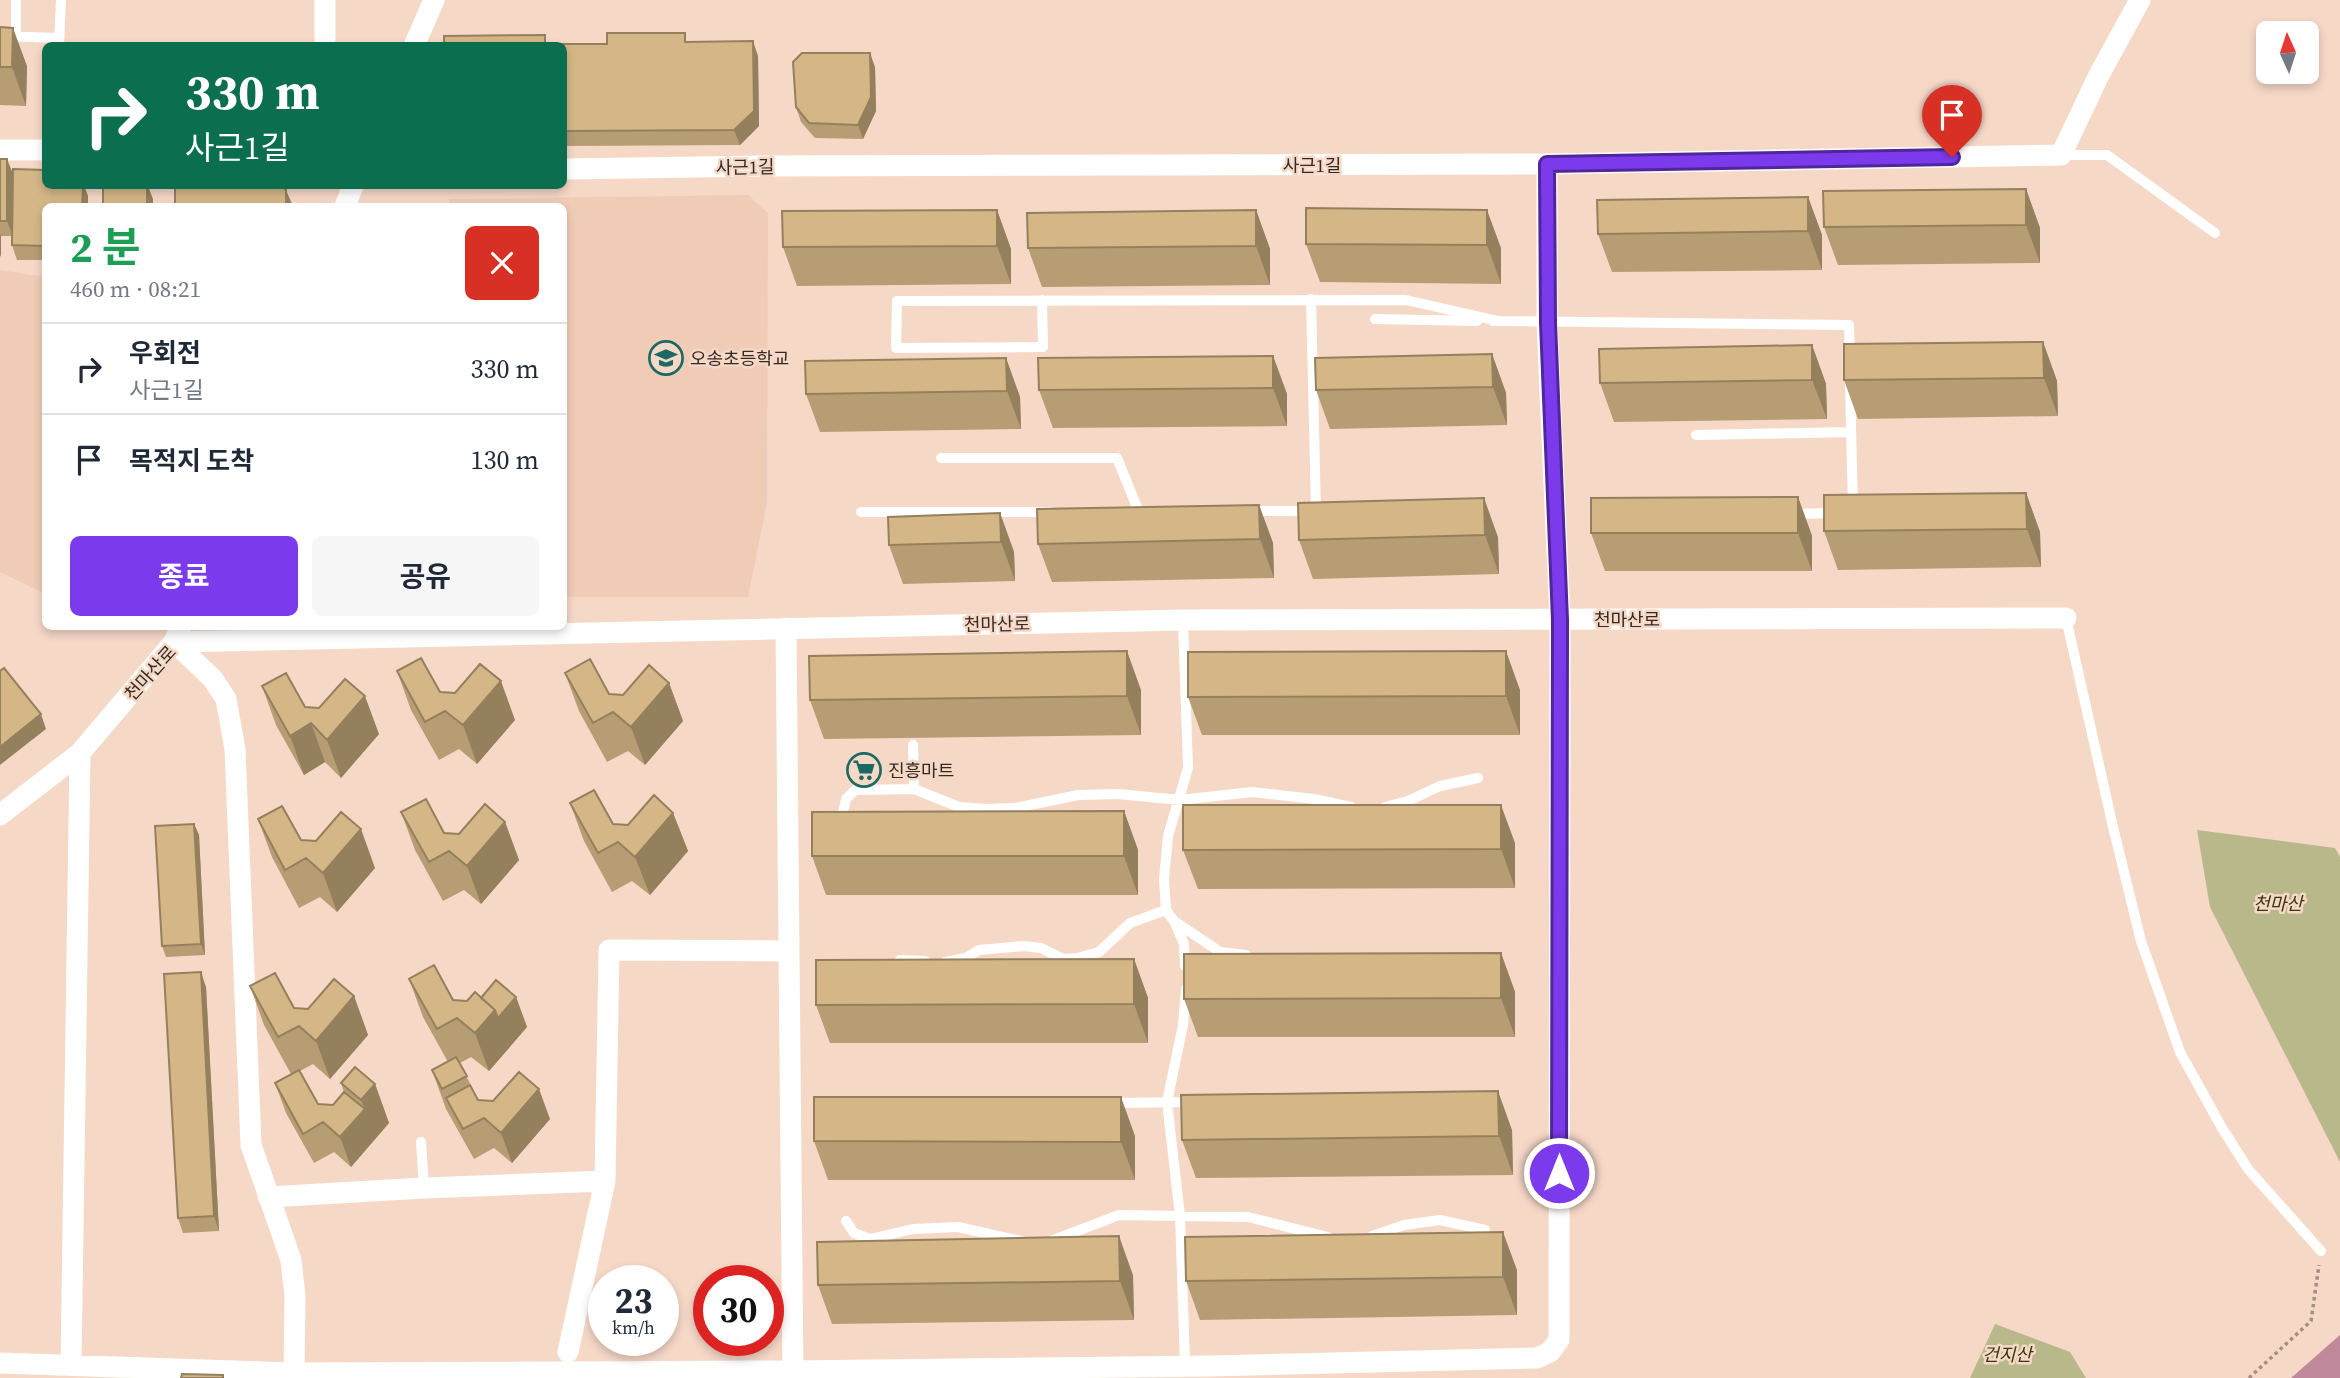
<!DOCTYPE html>
<html lang="ko">
<head>
<meta charset="utf-8">
<style>
  :root { --surface:#fff; --page:#f6f6f7; --text:#1f2937; --muted:#747a83; --line:#e0e1e3; --accent:#7c3aed }
  body { margin:0; font-family:"Source Serif 4","Noto Sans KR",serif; background:var(--page); color:var(--text); height:100vh; display:flex; flex-direction:column; font-size:26px; white-space:nowrap }
  * { box-sizing:border-box; margin:0 }
  p { font-size:23px; color:var(--muted) }
  .icon { flex:none; width:38px; height:38px; fill:none; stroke:currentColor; stroke-width:2; stroke-linecap:round; stroke-linejoin:round }
  .map { position:relative; flex:1; overflow:hidden }
  .drawer { position:absolute; left:42px; top:203px; width:525px; height:427px; display:flex; flex-direction:column; background:var(--surface); border-radius:10px; box-shadow:0 4px 10px #0003 }
  .drawer>* { flex:none }
  .top-card { position:absolute; left:42px; top:42px; width:525px; height:147px; border-radius:10px; box-shadow:0 4px 10px #0003; background:#0b6e4f; color:#fff; overflow:hidden }
  .needle { width:46px; rotate:357deg }
  .buttons { position:absolute; left:2256px; top:21px; display:grid; gap:14px }
  .buttons a { display:grid; place-items:center; width:63px; height:63px; border-radius:10px; background:var(--surface); box-shadow:0 4px 10px #0003; font-size:35px }
  .speed { position:absolute; left:588px; top:1265px; display:flex; gap:14px; font-size:35px; font-weight:700; text-align:center }
  .speed>* { display:grid; place-content:center; width:91px; height:91px; border-radius:50%; background:var(--surface); box-shadow:0 4px 10px #0003; line-height:1 }
  .speed small { font-size:18px; font-weight:400 }
  .speed .limit { border:10px solid #d22; background:#fff; color:#111 }
  .pin { position:absolute; display:grid; place-items:center; width:60px; height:60px; color:#fff; margin:-72px -30px; border-radius:50% 50% 50% 0; rotate:-45deg; box-shadow:0 0 7px #0007 }
  .pin .icon { rotate:45deg }
  .me { position:absolute; width:77px; margin:-38px; rotate:0deg; stroke-linejoin:round; filter:drop-shadow(0 0 5px #0008) }
  .turn { display:flex; align-items:center; gap:24px; height:147px; padding:0 28px; font-size:32px }
  .turn .icon { width:91px; height:91px; stroke-width:2.5 }
  .turn b { display:block; font-size:49px; line-height:60px }
  .round { display:grid; place-items:center; flex:none; width:74px; height:74px; border-radius:10px; background:var(--page) }
  .headline { display:flex; align-items:center; justify-content:space-between; height:119px; padding:0 28px }
  h1 { font-size:42px; font-weight:700; line-height:52px; color:#1e9e55 }
  .action { display:flex; gap:14px; margin-top:auto; padding:14px 28px }
  .action a { flex:1; height:80px; border-radius:10px; background:var(--accent); color:#fff; font-size:28px; font-weight:700; line-height:80px; text-align:center }
  .action a+a { background:var(--page); color:var(--text) }
  ul { padding:0; list-style:none }
  li { display:flex; align-items:center; gap:21px; height:91px; padding:0 28px; border-top:2px solid var(--line) }
  li div { flex:1 }
  li b { display:block; font-size:26px }
  li em { font-style:normal }
  .map>svg:first-child { display:block }
  .built { fill:#f0ccb7 }
  .green { fill:#b9b88b }
  .water { fill:#bf889b }
  .lines { fill:none; stroke-linecap:round; stroke-linejoin:round }
  .path { stroke:#a58e82; stroke-width:3.5; stroke-dasharray:3.5 3.5; stroke-linecap:butt }
  .service { stroke:#fff; stroke-width:10 }
  .minor { stroke:#fff; stroke-width:21 }
  .wall { fill:#b79d74 }
  .shaded-wall { fill:#95805e }
  .building { fill:#d5b787; stroke:#95805e; stroke-width:2 }
  .route-casing { stroke:#51269a; stroke-width:18 }
  .route { stroke:#7c3aed; stroke-width:12 }
  .labels { text-anchor:middle; dominant-baseline:central; stroke-width:5; stroke-linejoin:round; paint-order:stroke }
  .street-label { font-size:18px; fill:#352923; stroke:#f6d8c7 }
  .poi-label { font-size:18px; fill:#352923; stroke:#f6d8c7; text-anchor:start }
  .park-label { font-size:18px; font-style:italic; fill:#38360a; stroke:#f6d8c7 }
</style>
</head>
<body>
<div class="map">
<svg width="2340" height="1378" viewBox="0 0 2340 1378">
  <rect width="100%" height="100%" fill="#f6d8c7"/>
  <path class="built" d="M748,195L768,213L767,502L748,597H564V206H449V199Z
    M0,270L45,277V594L0,572Z"/>
  <path class="green" d="M2197,830L2335,848L2340,857V1162L2210,907Z
    M1995,1324L2070,1352L2086,1378H1970Z"/>
  <path class="water" d="M2340,1335V1378H2291Z"/>
  <g class="lines">
    <path class="path" d="M2249,1378L2311,1321L2319,1265"/>
    <path class="service" d="M0,36L59,38
      M16,36V0
      M59,46L61,0
      M2061,155H2107L2215,233
      M1042,300L1043,347L896,348L897,301L1406,300L1498,321
      M1375,319L1477,321
      M1493,321L1849,325L1850,358
      M1850,385L1853,509
      M1696,435L1851,432
      M941,458H1117L1139,512
      M1248,511H1316L1311,299
      M861,512H1050
      M1791,514L1838,513
      M2066,618L2113,827L2141,941L2180,1052L2222,1128L2248,1169L2321,1251
      M1183,620L1188,768L1168,836L1164,879L1166,910L1174,921L1184,944L1185,966
      M913,745L914,789
      M1385,807L1408,801L1440,786L1478,778
      M841,821L846,799L855,790L914,789L959,807L986,809L1015,808L1078,795L1118,794L1180,800L1252,792L1314,799L1351,807
      M1174,921L1220,952L1246,955
      M900,960L925,961
      M945,962L966,958L979,950L1024,946L1041,948L1063,959L1077,958L1099,952L1130,923L1166,910
      M1110,1103L1196,1102
      M421,1142L424,1188
      M846,1221L854,1233L870,1239L913,1229L958,1227L1021,1241
      M1372,1236L1404,1225L1440,1220L1485,1230
      M1051,1241L1119,1215L1248,1217L1328,1237
      M1185,1364L1180,1216L1167,1102L1183,1025L1186,989"/>
    <path class="minor" d="M325,0V46
      M414,46L434,0
      M0,150H46
      M564,169L770,166L1547,164L2061,155L2099,75L2140,0
      M345,206L353,186
      M786,628L793,1378
      M0,815L80,753L174,642L1183,620L2066,618
      M268,1197L424,1188L605,1181
      M568,1352L605,1181L609,950L788,951
      M0,1363L294,1373L295,1296L291,1260L251,1145L235,749L226,699L213,679L174,642L181,626
      M71,1365L80,753
      M294,1378V1373L793,1371L1210,1366L1537,1358L1550,1352L1559,1340L1560,620L1547,323V164"/>
  </g>
  <path class="wall" d="M0,27L27,66L26,106L0,105Z
    M688,42L758,56L759,126L740,145L564,146V46H444Z
    M875,67L876,111L863,139L815,138L801,122L796,107Z
    M0,159L13,173L46,186H84L88,196V206H46V260H17L12,245V236H1L0,257Z
    M2026,189L2040,228V263L1838,265L1824,227Z
    M1808,197L1822,235V270L1612,272L1598,234Z
    M1306,208L1501,248V284L1320,282L1306,244Z
    M997,210L1011,249V284L797,286L783,247Z
    M1256,210L1270,249V285L1042,287L1028,248Z
    M2043,342L2057,381L2058,416L1858,419L1844,380Z
    M1812,345L1826,384L1827,419L1614,422L1600,383Z
    M1492,354L1506,393L1507,425L1330,429L1316,390Z
    M1273,356L1287,394V426L1053,428L1039,390Z
    M1006,358L1020,397L1021,429L820,432L806,394Z
    M2026,493L2040,532L2041,567L1838,570L1824,531Z
    M1798,497L1812,536V571H1605L1591,533Z
    M1298,503L1498,537L1499,574L1313,579L1299,540Z
    M1259,505L1273,543L1274,578L1052,582L1038,544Z
    M1000,513L1014,552L1015,581L903,584L889,545Z
    M397,671L440,692L515,720L477,764L459,749L439,760L411,710Z
    M565,673L609,694L623,695L669,683L683,721L645,765L628,751L607,762L579,711Z
    M262,686L305,707L379,734L341,778L325,762L304,775L276,725Z
    M1141,690V735L824,739L810,700Z
    M1520,690V735H1202L1188,697Z
    M570,803L613,824L628,825L673,813L688,851L650,895L632,881L612,892L584,841Z
    M1124,811L1138,850V895H826L812,856Z
    M401,812L444,833L459,834L505,822L519,860L481,904L464,890L443,901L415,850Z
    M258,819L301,840L375,868L337,912L320,897L299,908L272,857Z
    M194,824L199,835L205,955L166,957L162,946Z
    M1515,843V888L1198,889L1183,850Z
    M1501,953L1515,992V1037H1198L1184,999Z
    M1134,959L1148,998V1043H830L816,1005Z
    M409,979L453,1000L467,1001L481,998L516,997L527,1027L489,1071L471,1057L460,1063L478,1100L550,1119L512,1163L494,1148L474,1159L446,1109L432,1070L448,1062L423,1017Z
    M250,986L294,1008L308,1009L354,996L368,1035L330,1079L313,1064L300,1071L318,1104L333,1105L344,1092L341,1083L375,1084L389,1123L351,1167L334,1152L314,1163L286,1113L275,1083L291,1074L264,1025Z
    M206,987L219,1231L183,1233L178,1218Z
    M1512,1130L1513,1175L1196,1178L1182,1140Z
    M1135,1136V1180H828L814,1141Z
    M1517,1270V1315L1200,1320L1186,1281Z
    M1133,1275L1134,1320L832,1324L818,1285Z"/>
  <path class="shaded-wall" d="M13,28L27,66L26,106L12,67Z
    M753,41L758,56L759,126L740,145L734,130Z
    M870,53L875,67L876,111L863,139L858,125Z
    M7,159L13,174V236L7,221Z
    M83,186H84L88,196V206H82Z
    M148,186L153,199V206H147Z
    M2026,189L2040,228V263L2026,225Z
    M286,190L292,204V206H286Z
    M1808,197L1822,235V270L1808,231Z
    M997,210L1011,249V284L997,246Z
    M1256,210L1270,249V285L1256,246Z
    M1487,210L1501,248V284L1487,245Z
    M0,234L1,236V257L0,255Z
    M2043,342L2057,381L2058,416L2044,378Z
    M1812,345L1826,384L1827,419L1812,380Z
    M1492,354L1506,393L1507,425L1493,387Z
    M1273,356L1287,394V426L1273,388Z
    M1006,358L1020,397L1021,429L1007,391Z
    M2026,493L2040,532L2041,567L2027,529Z
    M1798,497L1812,536V571L1798,533Z
    M1484,498L1498,537L1499,574L1485,535Z
    M1259,505L1273,543L1274,578L1260,539Z
    M1000,513L1014,552L1015,581L1001,542Z
    M1127,651L1141,690V735L1127,696Z
    M1506,651L1520,690V735L1506,696Z
    M501,681L515,720L477,764L463,725Z
    M669,683L683,721L645,765L631,727Z
    M365,696L379,734L341,778L327,740Z
    M41,714L46,729L0,765V747Z
    M311,723L325,762L304,775L290,736Z
    M1501,805L1515,843V888L1501,849Z
    M1124,811L1138,850V895L1124,856Z
    M673,813L688,851L650,895L635,857Z
    M505,822L519,860L481,904L467,866Z
    M194,824L199,835L205,955L201,944Z
    M361,829L375,868L337,912L323,873Z
    M1501,953L1515,992V1037L1501,998Z
    M1134,959L1148,998V1043L1134,1004Z
    M201,972L206,987L219,1231L214,1216Z
    M354,996L368,1035L330,1079L316,1041Z
    M516,997L527,1027L489,1071L475,1033L495,1010Z
    M375,1084L389,1123L351,1167L340,1137L365,1109L361,1100Z
    M539,1089L550,1119L512,1163L501,1133Z
    M1498,1091L1512,1130L1513,1175L1499,1136Z
    M1121,1097L1135,1136V1180L1121,1142Z
    M1503,1232L1517,1270V1315L1503,1277Z
    M1119,1236L1133,1275L1134,1320L1120,1281Z"/>
  <path class="building" d="M0,27L13,28L12,67H0Z
    M607,33H685V42L753,41L754,111L734,130L564,131V46H444V36L545,35V44H607Z
    M802,53H870L871,97L858,125L809,123L796,107L793,62Z
    M0,159H7V221H0Z
    M13,169L46,170V186H83L82,206H46V246L12,245Z
    M103,186H147V206H103Z
    M175,186H282L286,190V206H175Z
    M2026,189V225L1824,227L1823,191Z
    M1808,197V231L1598,234L1597,200Z
    M1306,208L1487,210V245L1306,244Z
    M997,210V246L783,247L782,211Z
    M1256,210V246L1028,248L1027,213Z
    M2043,342L2044,378L1844,380V344Z
    M1812,345V380L1600,383L1599,349Z
    M1492,354L1493,387L1316,390L1315,358Z
    M1273,356V388L1039,390L1038,358Z
    M1006,358L1007,391L806,394L805,361Z
    M2026,493L2027,529L1824,531V495Z
    M1798,497V533H1591V498Z
    M1484,498L1485,535L1299,540L1298,503Z
    M1259,505L1260,539L1038,544L1037,509Z
    M1000,513L1001,542L889,545L888,517Z
    M1127,651V696L810,700L809,656Z
    M1506,651V696L1188,697V652Z
    M421,658L440,692L455,693L480,664L501,681L463,725L445,711L425,722L397,671Z
    M590,659L609,694L623,695L649,665L669,683L631,727L613,712L593,723L565,673Z
    M4,668L41,714L0,747V671Z
    M286,673L305,707L319,708L345,679L365,696L327,740L311,723L290,736L262,686Z
    M594,790L613,824L628,825L654,795L673,813L635,857L618,842L598,853L570,803Z
    M426,799L444,833L459,834L485,804L505,822L467,866L449,851L429,862L401,812Z
    M1183,805H1501V849L1183,850Z
    M282,806L301,840L316,841L341,812L361,829L323,873L306,858L285,870L258,819Z
    M1124,811V856H812V812Z
    M194,824L201,944L162,946L155,826Z
    M1501,953V998L1184,999V954Z
    M1134,959V1004L816,1005V960Z
    M434,965L453,1000L467,1001L475,992L495,1010L475,1033L457,1018L437,1029L409,979Z
    M201,972L214,1216L178,1218L164,974Z
    M275,973L294,1008L308,1009L334,979L354,996L316,1041L299,1026L278,1037L250,986Z
    M496,980L516,997L498,1018L495,1010L481,998Z
    M456,1057L467,1076L442,1089L432,1070Z
    M355,1067L375,1084L361,1100L341,1083Z
    M299,1070L318,1104L333,1105L344,1092L365,1109L340,1137L323,1122L303,1134L275,1083Z
    M519,1072L539,1089L501,1133L484,1118L463,1129L446,1098L470,1085L478,1100L493,1101Z
    M1498,1091L1499,1136L1182,1140L1181,1095Z
    M814,1097H1121V1142L814,1141Z
    M1503,1232V1277L1186,1281L1185,1237Z
    M1119,1236L1120,1281L818,1285L817,1242Z
    M182,1374L223,1375V1378H181Z"/>
  <g class="lines">
    <g class="route-casing">
      <path id="route" d="M1559,1173L1560,620L1548,323L1547,164L1952,157"/>
    </g>
    <use href="#route" class="route"/>
  </g>
  <defs>
    <g id="school-ring" transform="scale(1.75)"><circle r="9.5" fill="#f6d8c7" stroke="#1c6863" stroke-width="1.5"/><path d="M0-5L7-2L0 1L-7-2ZM-4 1L0 2.5L4 1V4Q0 6-4 4Z" fill="#1c6863"/></g>
    <g id="supermarket-ring" transform="scale(1.75)"><circle r="9.5" fill="#f6d8c7" stroke="#1c6863" stroke-width="1.5"/><path d="M-6-5.5h2.5l.6 2H6L4.5 2H-2.5L-4.4-4H-6ZM-1.5 3.2a1.3 1.3 0 1 0 .1 0ZM3 3.2a1.3 1.3 0 1 0 .1 0Z" fill="#1c6863"/></g>
  </defs>
  <g fill-rule="evenodd">
    <use href="#school-ring" x="666" y="358"/>
    <use href="#supermarket-ring" x="864" y="770"/>
  </g>
  <g class="labels">
    <g class="street-label">
      <text x="1312" y="165">사근1길</text>
      <text transform="translate(745 167) rotate(-1)">사근1길</text>
      <text x="1627" y="619">천마산로</text>
      <text transform="translate(997 624) rotate(-1)">천마산로</text>
      <text transform="translate(150 673) rotate(-48)">천마산로</text>
    </g>
    <g class="poi-label">
      <text x="690" y="358">오송초등학교</text>
      <text x="888" y="770">진흥마트</text>
    </g>
    <g class="park-label">
      <text x="2278" y="903">천마산</text>
      <text x="2007" y="1354">건지산</text>
    </g>
  </g>
</svg>
<div class="buttons">
<a><svg class="needle" viewBox="-14 -14 28 28"><path d="M0-13l5 13h-10z" fill="#e53935"/><path d="M0 13l5-13h-10z" fill="#747a83"/></svg></a>
</div>
<div class="speed"><div>23<small>km/h</small></div><div class="limit">30</div></div>
<div class="pin" style="left:1952px;top:157px;background:#d93025"><svg class="icon" aria-label="arrive" viewBox="0 0 24 24"><path d="M6 21V4h12l-3 4 3 4H6"/></svg></div>
<svg class="me" style="left:1559px;top:1173px" viewBox="-20 -20 40 40"><circle r="17" fill="#7c3aed" stroke="#fff" stroke-width="3"/><path d="M0-11L8 9 0 5-8 9z" fill="#fff"/></svg>
<div class="top-card">
<div class="turn"><svg class="icon" aria-label="right" viewBox="0 0 24 24"><path d="M7 20v-9h11M14 6l5 5-5 5"/></svg><div><b>330 m</b>사근1길</div></div>
</div>
<section class="drawer">
<div class="headline"><div><h1>2 분</h1><p>460 m · 08:21</p></div><a class="round" style="background:#d93025;color:#fff"><svg class="icon" aria-label="close" viewBox="0 0 24 24"><path d="M6 6l12 12M18 6L6 18"/></svg></a></div>
<ul>
<li><svg class="icon" aria-label="right" viewBox="0 0 24 24"><path d="M7 20v-9h11M14 6l5 5-5 5"/></svg><div><b>우회전</b><p>사근1길</p></div><em>330 m</em></li>
<li><svg class="icon" aria-label="arrive" viewBox="0 0 24 24"><path d="M6 21V4h12l-3 4 3 4H6"/></svg><div><b>목적지 도착</b></div><em>130 m</em></li>
</ul>
<div class="action"><a>종료</a><a>공유</a></div>
</section>
</div>
</body>
</html>
